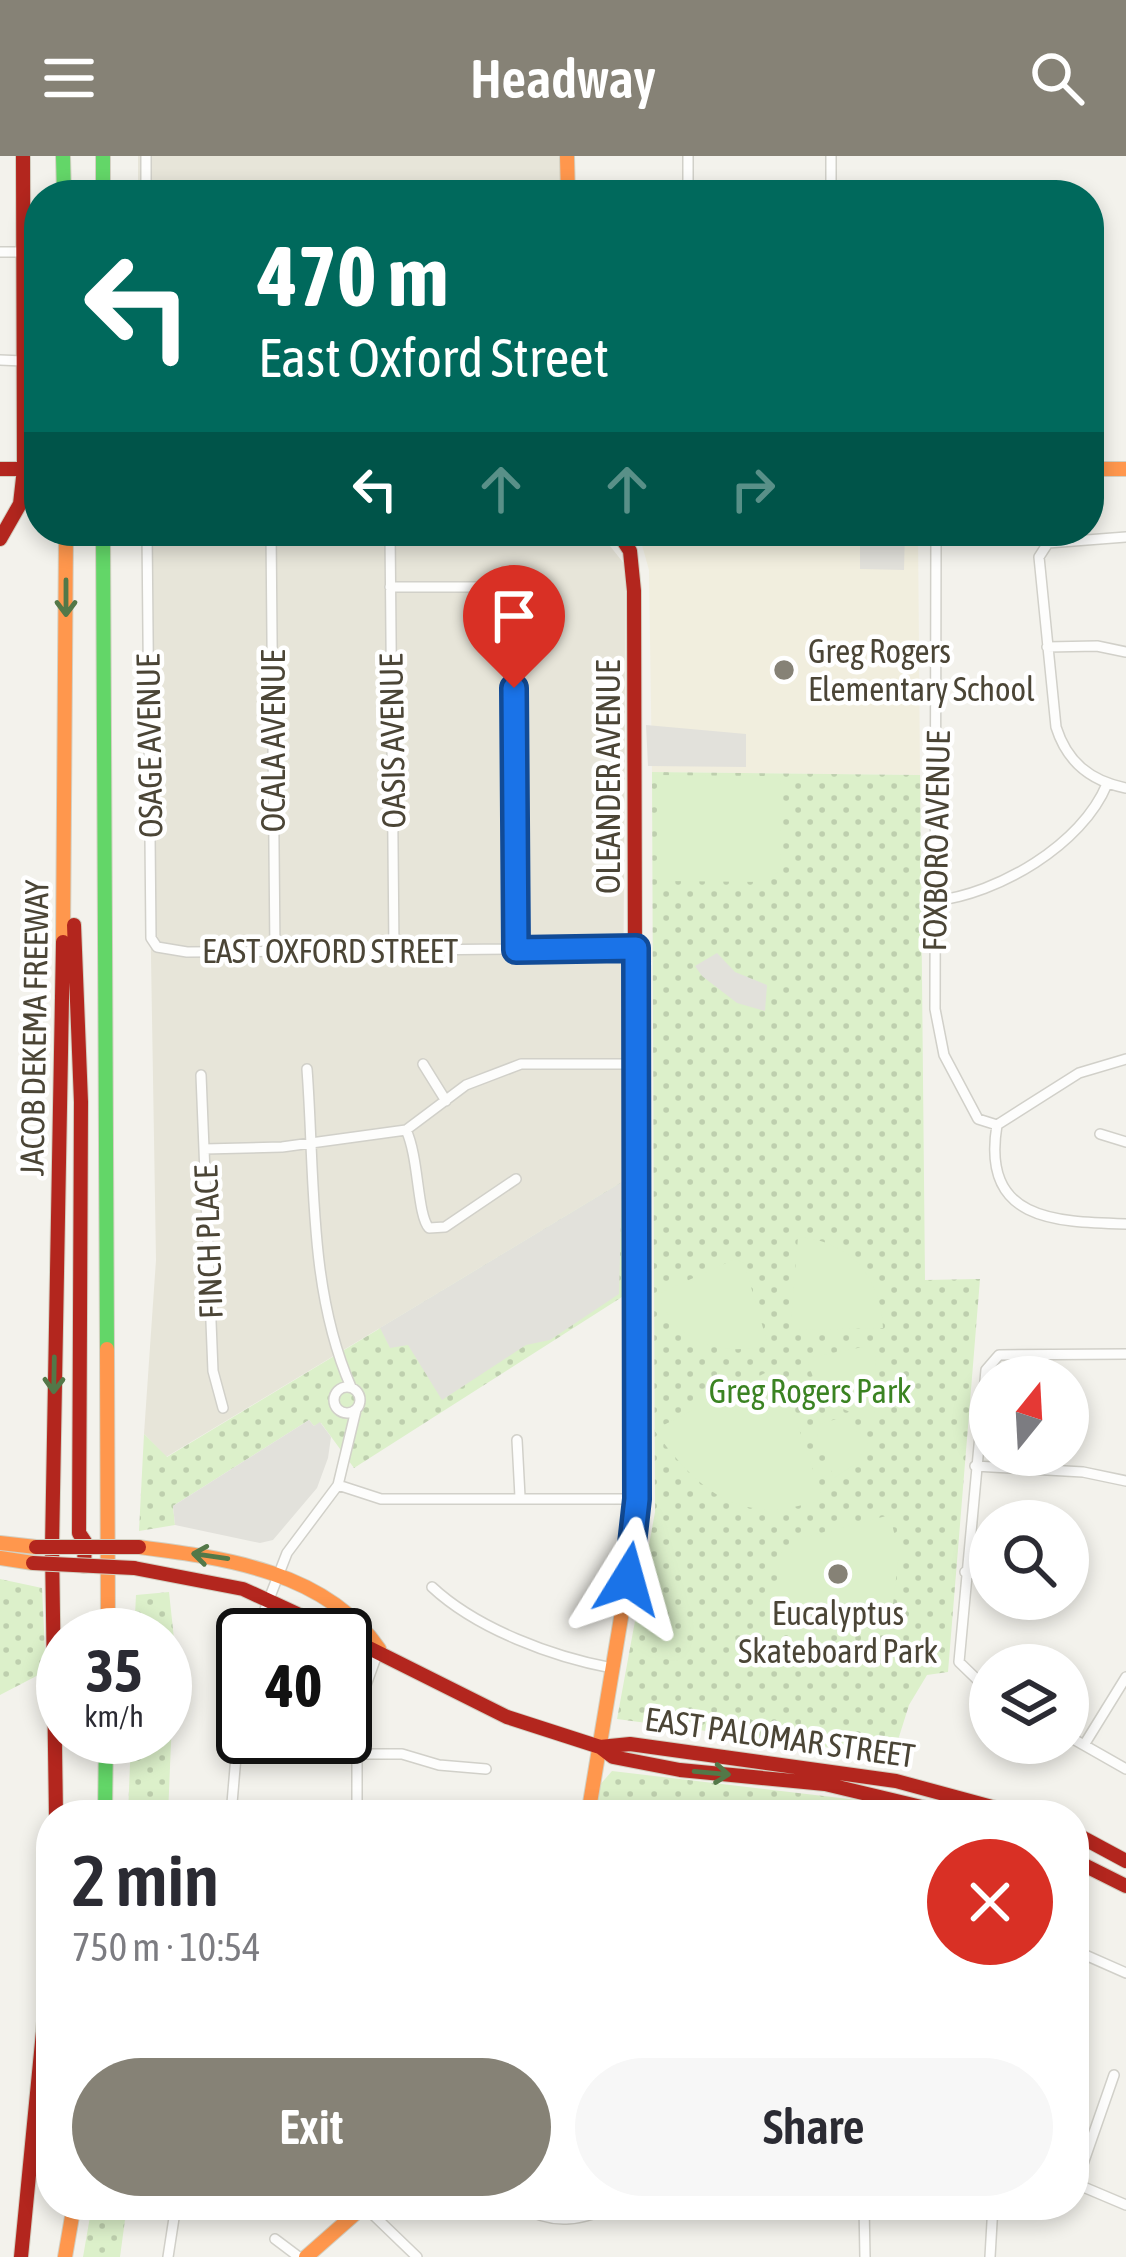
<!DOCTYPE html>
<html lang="en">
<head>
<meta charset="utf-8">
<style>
  :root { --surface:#fff; --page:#f7f7f7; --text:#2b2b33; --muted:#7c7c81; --accent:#868276 }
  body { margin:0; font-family:"Asap Condensed",sans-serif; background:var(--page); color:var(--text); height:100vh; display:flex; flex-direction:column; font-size:45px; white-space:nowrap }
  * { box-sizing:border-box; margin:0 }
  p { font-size:39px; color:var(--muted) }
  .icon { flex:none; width:66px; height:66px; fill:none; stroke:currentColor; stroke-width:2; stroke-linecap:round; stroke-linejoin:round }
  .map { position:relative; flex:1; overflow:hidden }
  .sheet { position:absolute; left:36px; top:1644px; width:1053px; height:420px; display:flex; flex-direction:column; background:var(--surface); border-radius:48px; box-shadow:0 6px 18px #0003 }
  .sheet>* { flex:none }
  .guide { position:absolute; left:24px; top:24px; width:1080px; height:366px; border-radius:48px; box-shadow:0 6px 18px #0003; background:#00695c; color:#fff; overflow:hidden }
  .needle { width:78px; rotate:18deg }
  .buttons { position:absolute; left:969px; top:1200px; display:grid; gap:24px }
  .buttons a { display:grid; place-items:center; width:120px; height:120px; border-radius:50%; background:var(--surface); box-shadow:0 6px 18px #0003; font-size:60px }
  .speed { position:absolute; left:36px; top:1452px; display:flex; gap:24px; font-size:60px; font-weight:700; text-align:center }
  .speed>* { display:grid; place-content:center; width:156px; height:156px; border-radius:50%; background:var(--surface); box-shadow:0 6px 18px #0003; line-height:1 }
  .speed small { font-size:30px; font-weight:400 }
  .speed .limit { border:6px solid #111; border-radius:18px; background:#fff; color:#111 }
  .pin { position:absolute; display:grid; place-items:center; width:102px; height:102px; color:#fff; margin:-123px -51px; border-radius:50% 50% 50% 0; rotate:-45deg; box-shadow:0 0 12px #0007 }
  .pin .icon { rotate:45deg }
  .me { position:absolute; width:132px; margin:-66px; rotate:8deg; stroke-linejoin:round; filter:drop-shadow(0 0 9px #0008) }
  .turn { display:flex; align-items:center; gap:42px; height:252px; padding:0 36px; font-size:54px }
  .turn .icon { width:156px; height:156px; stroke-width:2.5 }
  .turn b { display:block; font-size:84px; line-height:102px }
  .lanes { display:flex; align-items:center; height:114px; padding:0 36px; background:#0003; justify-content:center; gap:60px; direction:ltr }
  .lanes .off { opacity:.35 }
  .round { display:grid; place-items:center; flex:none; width:126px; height:126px; border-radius:63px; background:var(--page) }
  .head { display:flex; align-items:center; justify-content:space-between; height:204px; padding:0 36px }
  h1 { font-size:72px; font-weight:600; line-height:90px }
  .cta { display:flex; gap:24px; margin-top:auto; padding:24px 36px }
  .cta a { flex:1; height:138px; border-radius:72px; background:var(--accent); color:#fff; font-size:48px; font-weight:600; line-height:138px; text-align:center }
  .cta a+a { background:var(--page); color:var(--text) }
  header { display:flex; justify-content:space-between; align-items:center; height:156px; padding:0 36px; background:var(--accent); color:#fff; font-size:54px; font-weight:600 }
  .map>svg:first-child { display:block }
  .residential { fill:#e7e5d9 }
  .education { fill:#f1eede }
  .green { fill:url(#green-dots) }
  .pitch { fill:#dcf0ca }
  .parking { fill:#e2e1db }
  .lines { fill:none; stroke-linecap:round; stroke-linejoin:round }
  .street-casing { stroke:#d1d0c9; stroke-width:12 }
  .fast-casing { stroke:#d3d0c2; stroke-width:16 }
  .slow-casing { stroke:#d3d0c2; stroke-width:16 }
  .jam-casing { stroke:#d3d0c2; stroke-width:16 }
  .street { stroke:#fdfdfc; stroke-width:9 }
  .fast { stroke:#63d668; stroke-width:14 }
  .slow { stroke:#ff974d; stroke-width:14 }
  .jam { stroke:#b3261e; stroke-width:14 }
  .jam-bridge-casing { stroke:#d3d0c2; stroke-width:16; stroke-linecap:butt }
  .jam-bridge { stroke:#b3261e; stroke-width:14 }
  .oneway { stroke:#537848 }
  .route-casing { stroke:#114b97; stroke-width:30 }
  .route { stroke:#1a73e8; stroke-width:21 }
  .poi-dot { fill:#868276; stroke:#fff; stroke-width:4.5 }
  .labels { text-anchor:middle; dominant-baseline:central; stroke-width:9; stroke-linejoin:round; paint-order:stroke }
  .poi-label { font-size:33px; fill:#4b4536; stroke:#fff; text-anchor:start }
  .street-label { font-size:33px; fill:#4b4536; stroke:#fff }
  .park-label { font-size:33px; fill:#3b8322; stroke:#fff }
</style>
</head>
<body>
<header><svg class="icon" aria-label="menu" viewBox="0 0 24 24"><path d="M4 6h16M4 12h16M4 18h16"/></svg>Headway<svg class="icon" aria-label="search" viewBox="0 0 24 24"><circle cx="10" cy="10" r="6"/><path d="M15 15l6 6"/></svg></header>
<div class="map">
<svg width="1126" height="2101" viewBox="0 0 1126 2101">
  <defs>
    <pattern id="green-dots" width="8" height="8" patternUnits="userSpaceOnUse" patternTransform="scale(3)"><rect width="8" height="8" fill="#dcf0ca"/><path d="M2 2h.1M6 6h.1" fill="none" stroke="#becfae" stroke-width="1.8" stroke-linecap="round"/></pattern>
  </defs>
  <rect width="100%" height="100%" fill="#f3f2ec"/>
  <path class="residential" d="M138,0H560L561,39H138Z
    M144,375H598L626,410L622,1026L166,1301L144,1278L156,1104Z"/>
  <path class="education" d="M638,375H918L920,619L652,616L649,414Z"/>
  <path class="green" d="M652,616L920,619L925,1124L980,1123L948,1516L927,1519L909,1549L893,1600L617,1563L655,1356Z
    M622,1026V1141L354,1312L321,1267L314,1270L309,1264L173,1350L175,1369L139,1375L144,1278L167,1301Z
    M0,1423L42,1432L46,1515L0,1539Z
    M169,1436L175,1492L168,1659H128L131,1581H165V1479H134L136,1439Z
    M612,1615L866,1645L927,1659H493L528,1647L577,1655Z
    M92,2049H127L120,2101H83Z"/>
  <path class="pitch" d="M659,619L776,620L781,626L780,713L769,726L660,725Z
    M798,1081C850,1085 881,1121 883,1172L797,1174L791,1167Z
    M735,1103L744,1107L768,1189C721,1201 681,1188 659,1143L658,1138Z
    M868,1190L876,1196L874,1261C837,1258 815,1238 807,1202Z
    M767,1216L782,1223L823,1343C741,1372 700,1337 654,1274Z
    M843,1261L868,1288L855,1308L834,1322L816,1276L820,1268Z
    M890,1359L899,1398L893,1448C862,1456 836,1452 807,1458L778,1438L779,1396L794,1397V1384Z"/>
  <path class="parking" d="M860,375H905L904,414L860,413Z
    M646,569L746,578V611L648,610Z
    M717,797L735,816L767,829L765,855L737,847L702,820L695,810Z
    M622,1026L619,1138L550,1184L526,1189L442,1244L408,1189L390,1192L380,1172Z
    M309,1264L314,1270L320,1266L331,1281L328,1302L317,1332L273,1384L260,1387L175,1369L173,1350Z"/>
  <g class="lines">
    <g class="street-casing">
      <path id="street" d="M146,0V39
        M831,0V39
        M688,39V0
        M0,96H23
        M0,204L23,205
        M147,375L151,782L157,791L187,796L636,792
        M271,375L275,796
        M390,375L394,794
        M936,375L935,853L944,899L978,963L997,969
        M1126,381L1048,387L1039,401L1056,571C1067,606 1090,625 1126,632
        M390,431H511L516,794
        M1047,491L1097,490L1126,496
        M934,745C998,738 1082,689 1107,628
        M423,908L446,945
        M307,913C315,1019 308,1133 351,1231
        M201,919L213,1215L223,1252
        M997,969C981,1064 1053,1066 1126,1068
        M997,969L1079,917L1126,903
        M406,974C419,1001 417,1059 429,1072L445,1071L516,1023
        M1100,978L1126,986
        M204,993L282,991L406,974L466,929L521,908H635
        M334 1244a13 13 0 1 1 26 0a13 13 0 1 1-26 0Z
        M517,1284L520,1341
        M975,1310L1083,1316L1126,1325
        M338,1329L381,1343H637
        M965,1416L990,1420
        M432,1431C477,1473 553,1501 612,1512
        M255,1479L287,1397L338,1329L356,1254
        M990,1536L959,1506L986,1214L999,1199L1126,1198
        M1068,1580L1126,1613
        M1084,1589L1126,1521
        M357,1598H402L439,1609L486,1613
        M231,1659L243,1518
        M357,1659V1554L379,1493
        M1074,1794L1126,1817
        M1074,2027L1126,2049
        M1076,2028L1114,1919
        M519,2049C555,2072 583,2063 620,2049
        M864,2049L865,2101
        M364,2050L417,2101
        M275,2083L299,2101
        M168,2101L176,2049
        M990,2101L993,2049"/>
    </g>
    <g class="fast-casing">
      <path id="fast" d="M63,0L64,39
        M103,0V39
        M103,375L107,1193
        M105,1659L106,1581"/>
    </g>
    <g class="slow-casing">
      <path id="slow" d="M567,0L568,39
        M1089,313H1126
        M63,786L66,375
        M107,1193L108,1479
        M0,1387L36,1391
        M139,1391C224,1402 326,1415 379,1493
        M0,1402L33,1407
        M588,1659L637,1366L636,1178
        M65,2101L74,2049
        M306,2101L365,2049"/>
    </g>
    <g class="jam-casing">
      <path id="jam" d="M0,313H39
        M617,375L630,395L634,435L636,1178
        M0,383L20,348L24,313L23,0
        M74,769L81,946L79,1377L85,1386L84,1410
        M134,1412L243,1433L343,1479
        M345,1480L507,1561L600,1591L613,1601L680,1614L825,1628L955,1659
        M600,1591L630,1588L896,1625L1022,1659
        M56,1659L52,1392L63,786
        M1074,1677L1126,1705
        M1074,1704L1126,1730
        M21,2101L51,1794"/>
    </g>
    <use href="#street" class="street"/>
    <use href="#fast" class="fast"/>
    <use href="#slow" class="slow"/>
    <use href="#jam" class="jam"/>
    <g class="jam-bridge-casing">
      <path id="jam-bridge" d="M36,1391H139
        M33,1407L134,1412"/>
    </g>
    <use href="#jam-bridge" class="jam-bridge"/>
  </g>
  <defs><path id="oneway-shaft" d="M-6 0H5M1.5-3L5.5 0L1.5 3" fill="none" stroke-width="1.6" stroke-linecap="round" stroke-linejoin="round" transform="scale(3)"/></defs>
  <g class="oneway">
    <use href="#oneway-shaft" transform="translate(66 442) rotate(90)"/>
    <use href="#oneway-shaft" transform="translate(54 1219) rotate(91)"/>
    <use href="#oneway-shaft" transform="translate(210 1400) rotate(-172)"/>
    <use href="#oneway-shaft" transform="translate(712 1617) rotate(5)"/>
  </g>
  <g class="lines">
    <g class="route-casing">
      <path id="route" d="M514,532L516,794L636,792L637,1343L628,1423"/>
    </g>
    <use href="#route" class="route"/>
  </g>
  <g class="poi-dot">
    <circle cx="784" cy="514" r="12"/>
    <circle cx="838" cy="1418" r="12"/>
  </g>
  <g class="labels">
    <g class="poi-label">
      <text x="808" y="495">Greg Rogers<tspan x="808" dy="38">Elementary School</tspan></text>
      <text x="838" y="1457" text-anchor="middle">Eucalyptus<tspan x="838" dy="38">Skateboard Park</tspan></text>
    </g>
    <g class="street-label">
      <text transform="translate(273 585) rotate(-90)">OCALA AVENUE</text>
      <text transform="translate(392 585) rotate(-91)">OASIS AVENUE</text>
      <text transform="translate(149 590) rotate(-91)">OSAGE AVENUE</text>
      <text transform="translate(608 621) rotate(-90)">OLEANDER AVENUE</text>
      <text transform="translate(936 685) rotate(-89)">FOXBORO AVENUE</text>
      <text x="330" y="795">EAST OXFORD STREET</text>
      <text transform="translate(34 872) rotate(-89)">JACOB DEKEMA FREEWAY</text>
      <text transform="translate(208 1086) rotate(-92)">FINCH PLACE</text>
      <text transform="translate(780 1581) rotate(8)">EAST PALOMAR STREET</text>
    </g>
    <g class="park-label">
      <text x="810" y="1235">Greg Rogers Park</text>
    </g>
  </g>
</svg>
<div class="buttons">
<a><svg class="needle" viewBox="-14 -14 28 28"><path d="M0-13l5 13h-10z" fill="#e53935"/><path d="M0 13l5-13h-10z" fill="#7c7c81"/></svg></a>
<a><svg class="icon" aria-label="search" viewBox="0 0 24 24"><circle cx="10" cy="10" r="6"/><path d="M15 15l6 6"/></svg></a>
<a><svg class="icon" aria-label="layers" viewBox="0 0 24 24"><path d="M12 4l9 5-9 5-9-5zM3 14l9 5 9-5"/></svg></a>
</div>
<div class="speed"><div>35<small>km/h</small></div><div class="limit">40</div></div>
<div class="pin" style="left:514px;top:532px;background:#d93025"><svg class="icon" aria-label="arrive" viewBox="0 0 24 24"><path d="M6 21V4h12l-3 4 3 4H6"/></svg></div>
<svg class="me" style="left:628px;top:1423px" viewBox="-20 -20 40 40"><path d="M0-17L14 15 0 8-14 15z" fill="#1a73e8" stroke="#fff" stroke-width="4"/></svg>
<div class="guide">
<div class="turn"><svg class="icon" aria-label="left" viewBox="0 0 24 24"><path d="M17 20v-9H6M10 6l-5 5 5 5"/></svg><div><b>470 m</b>East Oxford Street</div></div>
<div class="lanes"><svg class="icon" aria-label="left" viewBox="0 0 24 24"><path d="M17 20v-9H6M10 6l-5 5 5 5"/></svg><svg class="icon off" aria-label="ahead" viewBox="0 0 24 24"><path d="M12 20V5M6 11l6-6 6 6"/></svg><svg class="icon off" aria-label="ahead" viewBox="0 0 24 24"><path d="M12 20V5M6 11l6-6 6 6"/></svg><svg class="icon off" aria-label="right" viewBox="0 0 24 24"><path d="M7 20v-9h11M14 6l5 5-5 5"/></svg></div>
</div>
<section class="sheet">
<div class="head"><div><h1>2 min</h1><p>750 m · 10:54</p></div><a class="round" style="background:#d93025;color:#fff"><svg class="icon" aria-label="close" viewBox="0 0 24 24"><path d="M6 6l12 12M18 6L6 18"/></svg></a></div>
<div class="cta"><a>Exit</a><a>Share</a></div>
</section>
</div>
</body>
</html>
